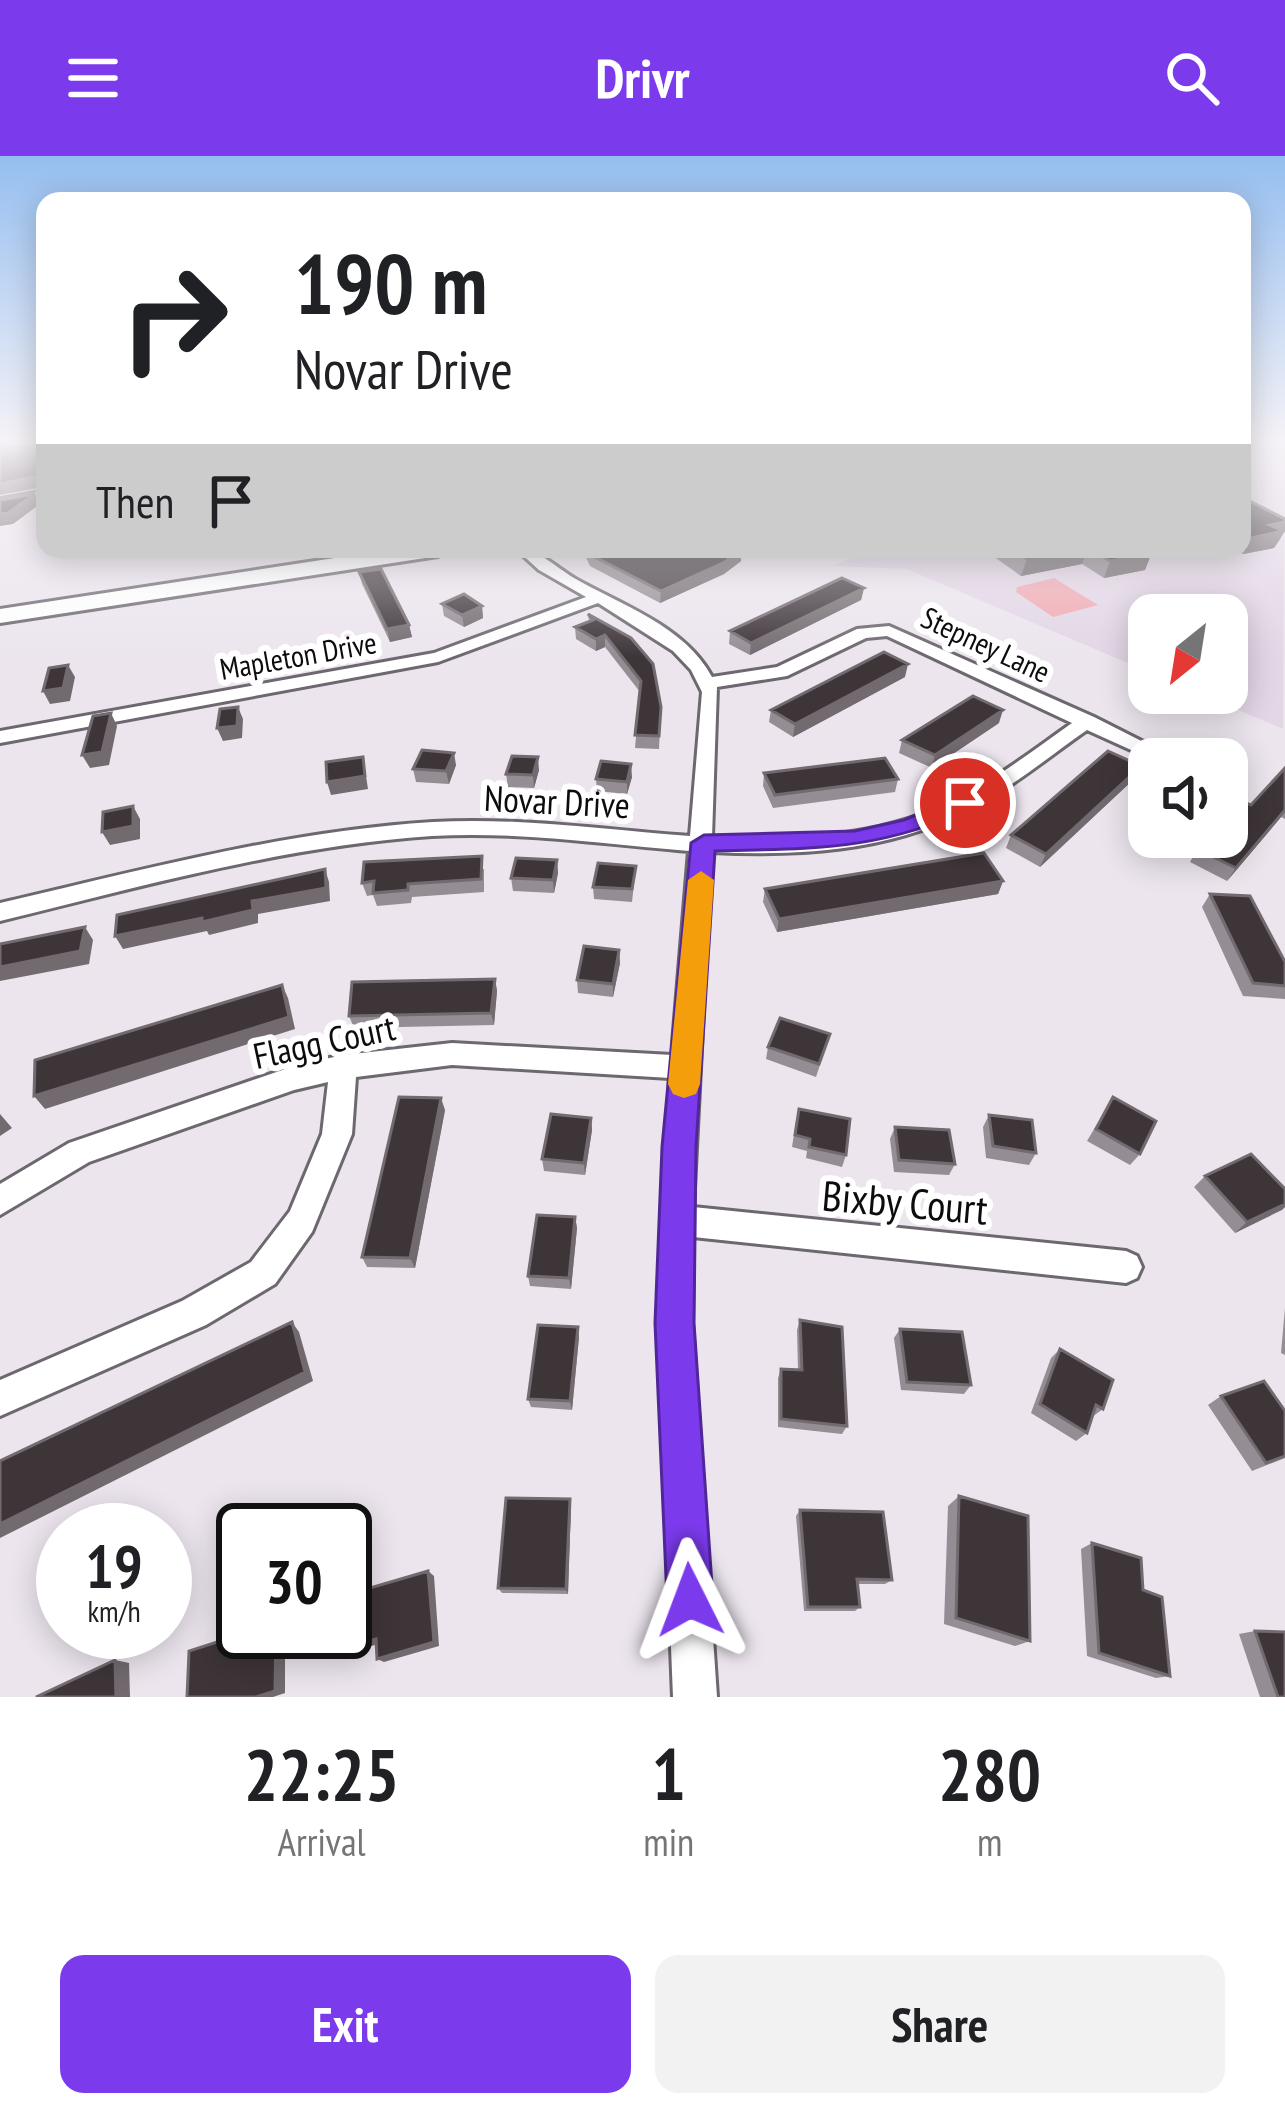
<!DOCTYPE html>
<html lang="en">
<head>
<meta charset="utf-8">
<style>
  :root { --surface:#fff; --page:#f2f2f2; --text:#202124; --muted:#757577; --accent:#7c3aed }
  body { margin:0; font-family:"PT Sans Narrow",sans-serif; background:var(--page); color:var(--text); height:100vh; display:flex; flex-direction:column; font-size:45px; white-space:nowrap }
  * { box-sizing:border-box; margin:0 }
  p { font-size:39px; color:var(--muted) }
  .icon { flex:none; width:66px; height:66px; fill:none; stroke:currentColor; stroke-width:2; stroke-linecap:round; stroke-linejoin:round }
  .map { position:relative; height:1541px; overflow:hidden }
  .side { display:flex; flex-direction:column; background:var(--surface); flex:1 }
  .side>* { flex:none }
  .guide { position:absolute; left:36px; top:36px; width:1215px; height:366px; border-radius:24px; box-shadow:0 6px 30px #0003; background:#fff; color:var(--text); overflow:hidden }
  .needle { width:78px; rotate:210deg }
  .controls { position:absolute; left:1128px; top:438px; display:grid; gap:24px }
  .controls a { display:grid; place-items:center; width:120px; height:120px; border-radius:24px; background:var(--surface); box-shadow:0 6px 30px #0003; font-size:60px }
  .speed { position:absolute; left:36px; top:1347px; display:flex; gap:24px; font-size:60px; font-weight:700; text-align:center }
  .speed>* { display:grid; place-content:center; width:156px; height:156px; border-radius:50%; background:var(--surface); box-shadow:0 6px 30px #0003; line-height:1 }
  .speed small { font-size:30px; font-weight:400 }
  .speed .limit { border:6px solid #111; border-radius:18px; background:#fff; color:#111 }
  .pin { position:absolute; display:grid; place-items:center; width:102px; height:102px; color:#fff; margin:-51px; border:6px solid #fff; border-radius:50%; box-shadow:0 3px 12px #0007 }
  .me { position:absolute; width:132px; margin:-66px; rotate:357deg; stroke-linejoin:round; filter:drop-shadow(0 0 9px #0008) }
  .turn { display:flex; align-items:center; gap:42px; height:252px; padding:0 60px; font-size:54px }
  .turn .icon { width:156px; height:156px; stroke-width:2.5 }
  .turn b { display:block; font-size:84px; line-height:102px }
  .then { display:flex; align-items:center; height:114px; padding:0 60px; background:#0003; gap:24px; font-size:45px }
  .eta { display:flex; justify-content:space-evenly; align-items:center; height:204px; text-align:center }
  .eta b { font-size:72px; font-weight:700; line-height:84px }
  .button { display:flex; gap:24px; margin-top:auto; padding:24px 60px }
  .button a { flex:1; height:138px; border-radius:24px; background:var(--accent); color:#fff; font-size:48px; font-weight:700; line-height:138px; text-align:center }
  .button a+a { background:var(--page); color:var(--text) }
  header { display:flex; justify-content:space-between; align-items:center; height:156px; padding:0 60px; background:var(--accent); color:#fff; font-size:54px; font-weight:700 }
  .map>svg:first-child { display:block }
  .built { fill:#e3d6e6 }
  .green { fill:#f0a8b1 }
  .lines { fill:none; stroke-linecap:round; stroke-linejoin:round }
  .street-casing { stroke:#6d676f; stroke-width:6 }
  .secondary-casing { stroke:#6d676f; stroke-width:6 }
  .street { fill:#fff; fill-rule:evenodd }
  .secondary { fill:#fff; fill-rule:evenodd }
  .wall { fill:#958d94 }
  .shaded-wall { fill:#726a6f }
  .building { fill:#3e3539; stroke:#726a6f; stroke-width:3 }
  .route { fill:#7c3aed; stroke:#51269a; stroke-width:3 }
  .slow { fill:#f59e0b }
  .labels { text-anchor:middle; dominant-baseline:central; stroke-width:12; stroke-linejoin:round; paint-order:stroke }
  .far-street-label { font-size:30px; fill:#0d0b0e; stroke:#fff }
  .street-label { font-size:36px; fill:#0d0b0e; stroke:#fff }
  .near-street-label { font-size:42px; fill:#0d0b0e; stroke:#fff }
</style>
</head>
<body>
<header><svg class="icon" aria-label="menu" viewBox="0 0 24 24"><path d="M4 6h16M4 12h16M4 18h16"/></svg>Drivr<svg class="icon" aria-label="search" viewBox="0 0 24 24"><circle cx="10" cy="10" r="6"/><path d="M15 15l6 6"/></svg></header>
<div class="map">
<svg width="1285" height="1541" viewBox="0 0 1285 1541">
  <rect width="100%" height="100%" fill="#ece5ee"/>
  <path class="built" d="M1285,287L1283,573L1198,537H1227V459H1149V516L907,413L833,410L872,393H1242V290Z"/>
  <path class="green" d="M1054,422L1098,449L1053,461L1016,436L1017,431Z"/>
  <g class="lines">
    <g class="street-casing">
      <path id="street" d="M45,335V343L0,351V343Z
        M516,393C539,393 554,410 574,422C621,449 685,470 712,521L777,511L857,473L889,470L1094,561L1177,603H1151L1087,574C1047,602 1009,634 964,656C886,696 797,700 711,696L693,1051L1126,1095L1137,1100L1142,1111L1137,1122L1126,1127L693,1081L692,1167L717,1541H673L658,1167L670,922L452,909L356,921L352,978L312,1076L275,1128L206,1169L0,1260V1224L182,1145L251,1106L290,1055L322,978L328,926L294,934L89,1006L0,1059V1028L69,987L294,910L343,899L452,887L672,899L689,695C604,688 517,675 432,680C285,690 143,730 0,765V747C143,714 286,675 433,666C519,661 605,674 690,680L702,536L691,514L673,495L598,447L438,506L0,587V575L434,497L586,441L539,414ZM887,480L1072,567C1032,595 993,626 948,647C875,683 791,684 712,681L717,531L787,520L866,482Z"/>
    </g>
    <g class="secondary-casing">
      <path id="secondary" d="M394,393H449L438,400L0,467V453Z"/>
    </g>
    <use href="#street" class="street"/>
    <use href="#secondary" class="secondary"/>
  </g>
  <path class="wall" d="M1242,341L1281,382L1274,392L1243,398L1233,393H1242Z
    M582,393H741V405L724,418L660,447L590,410Z
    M983,393H1194L1150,401L1145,414L1104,422L1082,408L1021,420Z
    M359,416L409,469L412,481L390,486L362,428Z
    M864,432L861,444L750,499L729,488L730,475Z
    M442,448L482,450L483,462L464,471L444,460Z
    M588,458L661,551L659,593L635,592L640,536L605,491L596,495L576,483L575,471L589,465Z
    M905,521L793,581L769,566L771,554Z
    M999,567L932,612L899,597L902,584Z
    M456,609L449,628L416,626L413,613Z
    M1141,610L1134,623L1040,711L1006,692L1011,679Z
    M1285,612V663L1281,661L1227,725L1190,706L1197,693L1251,649Z
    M539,614L534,632L508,631L506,618Z
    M764,617L898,623L895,636L773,652L763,630Z
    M632,621L627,638L597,635L596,623Z
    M557,704L558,717L554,737L513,735L511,722Z
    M636,710L632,746L594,743L593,731Z
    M484,713V736L412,741L411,747L377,750L373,739L367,740L362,727Z
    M1003,725L998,738L777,776L763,746L765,733Z
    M1210,738L1285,806V843L1243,840L1202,751Z
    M619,794L620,807L613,841L578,837L577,824Z
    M495,823L497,835L494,869L354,872L349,860Z
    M830,878L816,921L766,903L768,891Z
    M1113,941L1140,998L1130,1009L1087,985Z
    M445,954L415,1112L367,1111L362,1101Z
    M989,959L1036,997L1029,1009L986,1002L983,971Z
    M591,962L592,974L585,1019L544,1015L542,1003Z
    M796,965L846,999L842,1011L806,1002L807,995L792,991Z
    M895,971L955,1008L949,1019L894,1016L890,983Z
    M1205,1020L1285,1033V1051L1235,1077L1194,1031Z
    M575,1061L577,1072L571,1133L530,1130L528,1120Z
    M1285,1152V1199L1281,1197Z
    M800,1164L847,1270L842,1278L778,1271V1222L781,1213L798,1214L797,1174Z
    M900,1173L971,1229L964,1238L901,1234L894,1182Z
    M579,1181L572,1254L531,1251L528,1243Z
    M1060,1193L1103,1253L1092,1261L1087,1277L1076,1285L1031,1257L1051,1202Z
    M1221,1240L1285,1302L1252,1315L1208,1249Z
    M959,1340L1030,1485L1015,1490L944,1468L948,1350Z
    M571,1349L568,1438L502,1437L498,1432Z
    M800,1354L892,1424L885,1428H858L860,1451L855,1455H804L796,1360Z
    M1092,1387L1143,1434L1170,1520L1156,1522L1087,1500L1081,1393Z
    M1255,1475L1285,1541H1260L1239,1478Z"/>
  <path class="shaded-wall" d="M39,320L44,331L0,339V328Z
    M35,338L40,348L13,368L0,370V358Z
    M1285,366V375L1274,392L1243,398L1251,382L1270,369Z
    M741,393V405L724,418L660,447L661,435Z
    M1078,393H1088L1082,408L1021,420L1027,403Z
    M1136,393H1194L1150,401L1145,414L1104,422L1110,405Z
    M864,432L861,444L750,499L751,487Z
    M482,450L483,462L464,471L462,459Z
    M409,469L412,481L390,486L387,473Z
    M605,479V491L596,495V483Z
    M908,508L905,521L793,581L795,568Z
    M68,509L75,521L70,545L50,548L43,535Z
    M238,551L243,563L242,582L223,585L217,572Z
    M1003,554L999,567L932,612L935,599Z
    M111,557L117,570L109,609L90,612L82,599Z
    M454,597L456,609L449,628L446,615Z
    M363,601L368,633L331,639L327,626Z
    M538,601L539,614L534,632L533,619Z
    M631,608L632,621L627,638V626Z
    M1141,610L1134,623L1040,711L1046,698Z
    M133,650L140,663V683L110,689L102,676Z
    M1285,654L1281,661L1227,725L1236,712Z
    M557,704L558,717L554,737L553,724Z
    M325,713L329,726L330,745L258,758V767L209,779L207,775L123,793L115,780Z
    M1003,725L998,738L777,776L779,763Z
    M85,771L93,784L89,808L0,825V811Z
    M619,794L620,807L613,841V828Z
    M495,823L497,835L494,869L491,857Z
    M282,829L288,842L295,873L45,953L34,940Z
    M441,942L445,954L415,1112L410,1102Z
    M0,958L12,972L0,980Z
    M591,962L592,974L585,1019L584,1007Z
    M1285,1048V1051L1282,1054L1235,1077L1247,1066Z
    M575,1061L577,1072L571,1133L569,1122Z
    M292,1166L299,1176L313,1225L0,1382V1368Z
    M578,1171L579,1181L572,1254L570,1245Z
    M570,1343L571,1349L568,1438L566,1433Z
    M428,1415L434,1420L439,1490L384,1506L377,1503Z
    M276,1476H285V1537L273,1541H256Z
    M376,1483L383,1486L366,1492L358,1488Z
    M115,1504L129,1507L130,1541H116Z"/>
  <path class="building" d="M0,287H45V305H42L45,313V330L39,320L0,328Z
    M35,338L8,357L0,358V344Z
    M1242,341L1285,363V366L1270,369L1283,375L1251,382L1242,377Z
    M586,393H741L725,406L661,435L589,398Z
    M1013,393H1078L1027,403Z
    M1091,393H1146L1152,397L1110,405Z
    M381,413L409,469L387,473L359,416Z
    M842,422L864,432L751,487L730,475Z
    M464,438L482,450L462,459L442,448Z
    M588,458L631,482L653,508L661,551L659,580L635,579L641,525L605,479L596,483L575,471L593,464Z
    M884,496L908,508L795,568L771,554Z
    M68,509L63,532L43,535L49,512Z
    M973,540L1003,554L935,599L902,584Z
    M238,551L237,570L217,572L220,553Z
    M111,557L102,596L82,599L93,560Z
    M422,594L454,597L446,615L413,613Z
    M1108,595L1141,610L1046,698L1011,679Z
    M512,600L538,601L533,619L506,618Z
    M363,601L365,620L327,626L326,606Z
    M885,602L898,623L775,639L764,617Z
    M601,605L631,608L627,626L596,623Z
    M1285,612V654L1236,712L1197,693L1209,681H1227V661L1242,645L1251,649Z
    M133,650V670L102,676L103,656Z
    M984,697L1003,725L779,763L765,733Z
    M482,700L481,723L408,728V734L373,737L374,725L362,727L364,706Z
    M516,702L557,704L553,724L511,722Z
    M598,707L636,710L632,733L593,731Z
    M325,713L326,732L252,745L253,754L202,766V762L115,780L117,759Z
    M1210,738L1250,740L1285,806V830L1253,827Z
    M85,771L80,795L0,811V788Z
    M584,790L619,794L613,828L577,824Z
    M495,823L491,857L349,860L352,826Z
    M282,829L289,861L34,940L35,904Z
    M780,862L830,878L819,908L768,891Z
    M399,941L441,942L410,1102L362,1101Z
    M1113,941L1156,965L1140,998L1096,973Z
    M799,953L850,963L846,999L809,991L810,983L795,979Z
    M551,958L591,962L584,1007L542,1003Z
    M989,959L1032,964L1036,997L993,990Z
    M895,971L949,974L955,1008L899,1004Z
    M1251,998L1285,1033V1048L1247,1066L1205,1020Z
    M537,1059L575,1061L569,1122L528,1120Z
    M800,1164L842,1171L847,1270L781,1263V1213L802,1214Z
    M292,1166L305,1216L0,1368V1305Z
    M538,1169L578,1171L570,1245L528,1243Z
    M900,1173L962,1176L971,1229L907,1226Z
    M1060,1193L1113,1224L1103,1253L1096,1249L1087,1277L1040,1248Z
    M1264,1225L1285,1255V1300L1266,1307L1221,1240Z
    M959,1340L1028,1360L1030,1485L956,1462Z
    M506,1342L570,1343L566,1433L498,1432Z
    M800,1354L883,1356L892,1424L857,1423L860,1451H808Z
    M1092,1387L1141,1402L1143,1434L1162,1441L1170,1520L1099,1497Z
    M428,1415L434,1486L377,1503L376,1483L358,1488L356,1436Z
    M1255,1475L1285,1476V1541H1278Z
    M248,1476H276L275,1535L256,1541H187L189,1495Z
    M115,1504L116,1541H36Z"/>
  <linearGradient id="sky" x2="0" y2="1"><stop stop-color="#95bef0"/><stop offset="0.57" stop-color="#f6f3f7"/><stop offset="1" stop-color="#f6f3f7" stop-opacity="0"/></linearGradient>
  <rect width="1285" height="502" fill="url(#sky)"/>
  <path class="route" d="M965,639L977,647L973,652C877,695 818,692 715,695L696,991L694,1167L713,1444L706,1461L690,1468L674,1461L667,1444L655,1167L662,991L691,687L704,679L855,675L904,664Z"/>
  <path class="slow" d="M701,715L714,724L700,928L696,938L684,942L673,938L668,928L688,724Z"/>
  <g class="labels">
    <g class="far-street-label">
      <text transform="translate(986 488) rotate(25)">Stepney Lane</text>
      <text transform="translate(298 499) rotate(-10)">Mapleton Drive</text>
    </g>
    <g class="street-label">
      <text transform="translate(557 645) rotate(3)">Novar Drive</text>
      <text transform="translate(324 885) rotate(-12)">Flagg Court</text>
    </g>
    <g class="near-street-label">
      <text transform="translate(905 1046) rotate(5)">Bixby Court</text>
    </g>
  </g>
</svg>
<div class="controls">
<a><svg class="needle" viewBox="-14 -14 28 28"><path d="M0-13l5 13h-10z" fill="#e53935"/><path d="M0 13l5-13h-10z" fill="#757577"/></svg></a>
<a><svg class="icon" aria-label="sound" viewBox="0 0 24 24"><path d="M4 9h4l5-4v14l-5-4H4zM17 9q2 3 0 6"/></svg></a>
</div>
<div class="speed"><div>19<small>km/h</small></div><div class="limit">30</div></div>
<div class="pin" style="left:965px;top:647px;background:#d93025"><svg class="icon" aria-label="arrive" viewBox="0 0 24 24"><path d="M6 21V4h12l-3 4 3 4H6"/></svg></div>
<svg class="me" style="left:690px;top:1444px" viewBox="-20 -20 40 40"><path d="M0-17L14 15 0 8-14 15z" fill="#7c3aed" stroke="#fff" stroke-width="4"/></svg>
<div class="guide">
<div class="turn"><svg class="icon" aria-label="right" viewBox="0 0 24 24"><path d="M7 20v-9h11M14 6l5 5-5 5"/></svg><div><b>190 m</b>Novar Drive</div></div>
<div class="then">Then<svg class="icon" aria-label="arrive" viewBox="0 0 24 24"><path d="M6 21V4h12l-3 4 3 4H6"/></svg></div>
</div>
</div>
<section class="side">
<div class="eta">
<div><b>22:25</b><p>Arrival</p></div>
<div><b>1</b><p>min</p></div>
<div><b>280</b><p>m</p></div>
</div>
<div class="button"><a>Exit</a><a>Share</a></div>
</section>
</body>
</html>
